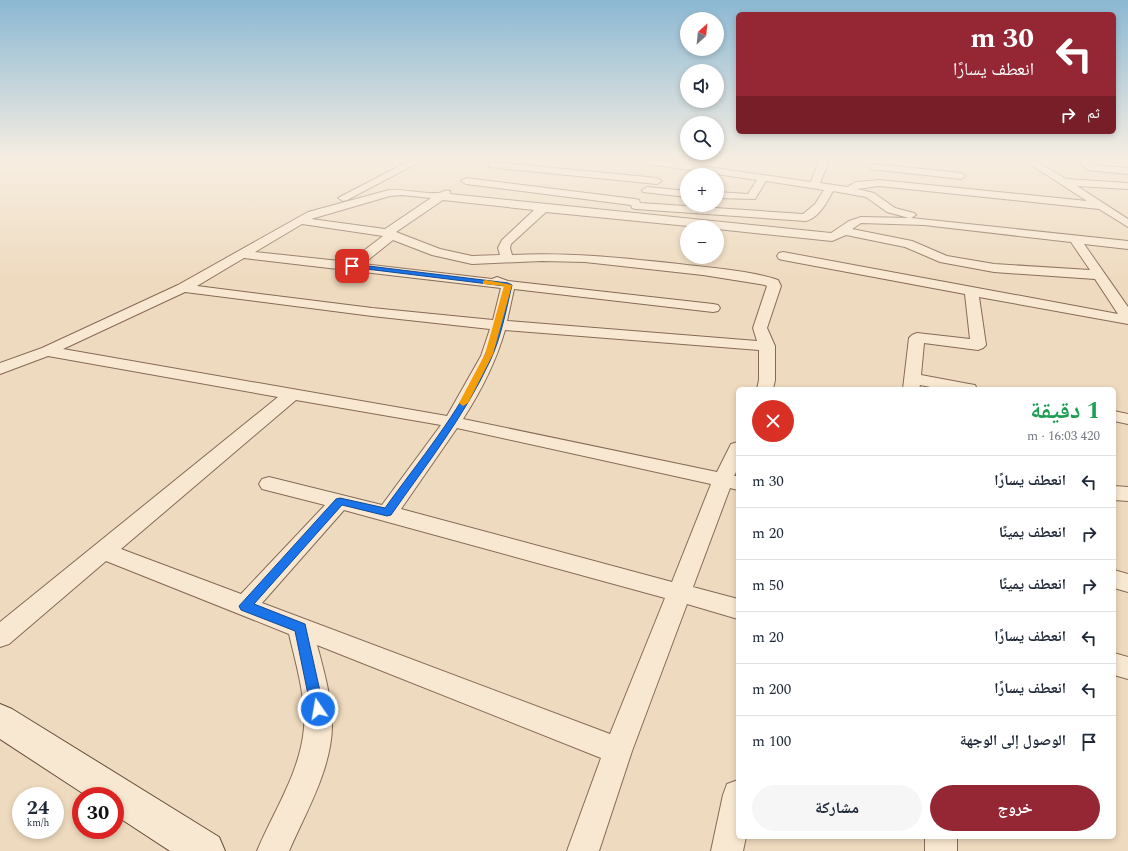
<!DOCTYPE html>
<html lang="ar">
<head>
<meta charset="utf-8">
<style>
  :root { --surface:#fff; --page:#f6f6f7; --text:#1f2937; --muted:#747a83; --line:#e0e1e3; --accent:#952634 }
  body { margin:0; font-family:Spectral,"Noto Naskh Arabic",serif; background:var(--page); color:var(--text); direction:rtl; height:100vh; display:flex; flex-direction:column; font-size:15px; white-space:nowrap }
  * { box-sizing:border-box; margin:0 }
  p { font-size:13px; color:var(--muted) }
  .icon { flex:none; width:22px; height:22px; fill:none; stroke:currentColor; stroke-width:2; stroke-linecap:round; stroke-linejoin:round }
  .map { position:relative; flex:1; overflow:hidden; direction:ltr }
  .sheet { position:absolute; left:736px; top:387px; width:380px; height:452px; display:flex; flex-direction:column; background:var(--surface); border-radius:6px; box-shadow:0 2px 6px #0003; direction:rtl }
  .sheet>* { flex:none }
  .hud { position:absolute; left:736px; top:12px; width:380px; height:122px; border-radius:6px; box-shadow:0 2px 6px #0003; direction:rtl; background:#952634; color:#fff; overflow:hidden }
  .needle { width:26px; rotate:27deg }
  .tools { position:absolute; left:680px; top:12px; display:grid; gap:8px }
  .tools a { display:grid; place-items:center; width:44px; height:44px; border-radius:50%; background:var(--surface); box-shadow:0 2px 6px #0003; font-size:20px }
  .speed { position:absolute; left:12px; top:787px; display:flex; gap:8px; font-size:20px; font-weight:700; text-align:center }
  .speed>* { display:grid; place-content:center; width:52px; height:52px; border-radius:50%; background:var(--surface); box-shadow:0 2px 6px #0003; line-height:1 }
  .speed small { font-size:10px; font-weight:400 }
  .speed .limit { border:6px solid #d22; background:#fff; color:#111 }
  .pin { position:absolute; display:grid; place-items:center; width:34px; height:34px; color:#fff; margin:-17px; border-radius:8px; box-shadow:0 2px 6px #0006 }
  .me { position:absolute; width:44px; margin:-22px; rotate:348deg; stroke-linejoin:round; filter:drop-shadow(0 0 3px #0008) }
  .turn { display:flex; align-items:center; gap:14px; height:84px; padding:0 16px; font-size:18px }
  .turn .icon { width:52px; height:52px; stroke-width:2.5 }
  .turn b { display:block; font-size:28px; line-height:34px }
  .then { display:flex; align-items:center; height:38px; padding:0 16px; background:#0003; gap:8px; font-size:15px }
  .round { display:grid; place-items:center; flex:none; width:42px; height:42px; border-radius:21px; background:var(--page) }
  .overview { display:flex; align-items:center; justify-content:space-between; height:68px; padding:0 16px }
  h1 { font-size:24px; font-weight:700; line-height:30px; color:#1e9e55 }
  .cta { display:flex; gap:8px; margin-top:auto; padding:8px 16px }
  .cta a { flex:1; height:46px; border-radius:24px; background:var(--accent); color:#fff; font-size:16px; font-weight:700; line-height:46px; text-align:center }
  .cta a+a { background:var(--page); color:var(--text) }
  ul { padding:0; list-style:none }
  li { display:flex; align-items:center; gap:12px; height:52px; padding:0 16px; border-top:1px solid var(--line) }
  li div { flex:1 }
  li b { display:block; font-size:15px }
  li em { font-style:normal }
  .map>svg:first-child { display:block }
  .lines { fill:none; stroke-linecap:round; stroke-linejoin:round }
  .street-casing { stroke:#866a57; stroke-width:2 }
  .secondary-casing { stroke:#674c3a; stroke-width:2 }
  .street { fill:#f9e8d1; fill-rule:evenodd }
  .secondary { fill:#f9e8d1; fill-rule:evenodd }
  .route { fill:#1a73e8; stroke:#114b97 }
  .slow { fill:#f59e0b }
</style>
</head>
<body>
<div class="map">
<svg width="1128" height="851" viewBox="0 0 1128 851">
  <rect width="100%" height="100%" fill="#eedabe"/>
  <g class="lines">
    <g class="street-casing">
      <path id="street" d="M409,161H421L347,200L343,201L338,198Z
        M644,161H667L811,182L819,161H829L820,183L847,187L856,182L879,180L1087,201L1025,161H1036L1066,179L1128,183V189L1077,186L1128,219V227L1099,209L879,186L857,189L874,193L895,208L914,213L916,215L911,218L1128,241V249L1084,244L1128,307V324L979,297L986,345L983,348L978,350L924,343L921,375L969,384L975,385L977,389H941L920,385L919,389H903L909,338L912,335L917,333L970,339L965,294L783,260L779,259L777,256L779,253L783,252L1118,314L1095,279L994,272L940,262L905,247L846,235L832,241L717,229V227H698L546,212L511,244L510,248L512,255C568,252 623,258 679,264C710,268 748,270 778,280L781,286L767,328L775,346V380L773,389H757L759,380V350L505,330C496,362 481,391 463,419L717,472L731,444L738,442V468L734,476H738V490L730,488L693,587L738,599V619L687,604L632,751L599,851H567L601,758L317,645C324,671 332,699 332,727C331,770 306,812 289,851H257C274,810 300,773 304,728C306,697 296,664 289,634L106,561L9,644L0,647V622L278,397L48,356L0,374V363L42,348L178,285L308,212L389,190C405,189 422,194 438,193C442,193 444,189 450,191V194L831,233L849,221L861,217L909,218L887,212L866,197L833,191C827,202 819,218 806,221L636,209L632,208L631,205L466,184L461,181L466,178L635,199L639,200L640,203L803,214L815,204L824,190L766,181L755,199L717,198V192L748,194L757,180L649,164ZM402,195L431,198L385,229L311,219L390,196ZM443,200L534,210L502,240L498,248L500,255L472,256L440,249L396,232ZM861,223L924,225L1071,242L1090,270L994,264L947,256L912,241L852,229ZM302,224L383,236L349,262L255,252ZM393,240L432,255L472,264L542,261L585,262L703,275L765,285L767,286L753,328L757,341L507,321L514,289L713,312L718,311L720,308L718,305L713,304L508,281L497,277L492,279L363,264ZM244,258L501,288L493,320L372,308L197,286ZM185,292L372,316L490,329L481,356L447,416L63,349ZM296,400L441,425L382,505L269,477L262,479L259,484L262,489L325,505L241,594L121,549ZM457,428L711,484L672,582L401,509ZM344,510L665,598L610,734L262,603Z
        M1077,161H1088L1094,165L1128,168V174L1088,170Z
        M492,162L657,178L662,181L657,184L489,167V163Z
        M874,164L961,173L966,176L961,179L871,169L869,167Z
        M647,187L687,191V197L643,192L642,190Z
        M1114,411L1128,414V424L1114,421Z
        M1114,486L1128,487V501L1114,500Z
        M1114,570L1128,574V592L1114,588Z
        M1114,653L1128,657V679L1114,675Z
        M738,780V837H746L743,851H711L723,795L727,784Z
        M925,837H957V851H925Z"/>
    </g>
    <g class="secondary-casing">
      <path id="secondary" d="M0,704L12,709L219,837L225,851H170L115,815V796H87L0,739Z"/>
    </g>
    <use href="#street" class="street"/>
    <use href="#secondary" class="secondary"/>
  </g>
  <linearGradient id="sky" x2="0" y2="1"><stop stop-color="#8bb8d3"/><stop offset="0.57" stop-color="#f7eee2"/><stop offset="1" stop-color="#f7eee2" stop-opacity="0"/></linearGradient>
  <rect width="1128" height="280" fill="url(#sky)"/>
  <path class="route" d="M352,264L508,283L512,285C506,310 501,338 490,361C464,417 426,465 391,515L387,516L342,505L254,604L305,624L324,709L322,713L318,715L313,713L311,709L295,631L241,610L239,606L336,499L340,498L385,508C418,462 460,412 483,360C493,337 498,311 505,286L350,267L349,266Z"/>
  <path class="slow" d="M486,280L512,285L493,354L468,403L463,406L459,403L485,354L504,286L483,284V281Z"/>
</svg>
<div class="tools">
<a><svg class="needle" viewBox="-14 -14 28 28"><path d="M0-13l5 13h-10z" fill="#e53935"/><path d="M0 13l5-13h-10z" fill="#747a83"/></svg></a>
<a><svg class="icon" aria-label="sound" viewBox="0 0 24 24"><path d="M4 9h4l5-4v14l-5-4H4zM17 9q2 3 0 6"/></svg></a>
<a><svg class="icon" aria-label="search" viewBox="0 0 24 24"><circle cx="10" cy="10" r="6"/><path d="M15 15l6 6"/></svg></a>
<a>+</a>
<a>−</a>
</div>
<div class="speed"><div>24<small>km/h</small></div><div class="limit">30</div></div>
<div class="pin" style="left:352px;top:266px;background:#d93025"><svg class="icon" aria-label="arrive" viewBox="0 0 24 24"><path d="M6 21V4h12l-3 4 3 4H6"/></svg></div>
<svg class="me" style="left:318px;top:709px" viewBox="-20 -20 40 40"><circle r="17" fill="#1a73e8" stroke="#fff" stroke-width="3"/><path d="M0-11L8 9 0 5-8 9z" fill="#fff"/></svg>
<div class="hud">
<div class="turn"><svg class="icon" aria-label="left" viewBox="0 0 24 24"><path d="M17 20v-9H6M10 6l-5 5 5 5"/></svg><div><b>30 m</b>انعطف يسارًا</div></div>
<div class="then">ثم<svg class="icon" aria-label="right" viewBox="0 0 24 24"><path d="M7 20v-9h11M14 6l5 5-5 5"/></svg></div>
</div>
<section class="sheet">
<div class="overview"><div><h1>1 دقيقة</h1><p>420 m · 16:03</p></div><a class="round" style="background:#d93025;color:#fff"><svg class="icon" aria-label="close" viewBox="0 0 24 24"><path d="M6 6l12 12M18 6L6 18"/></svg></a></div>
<ul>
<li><svg class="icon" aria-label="left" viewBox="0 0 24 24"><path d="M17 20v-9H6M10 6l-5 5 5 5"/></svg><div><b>انعطف يسارًا</b></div><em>30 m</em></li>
<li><svg class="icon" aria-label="right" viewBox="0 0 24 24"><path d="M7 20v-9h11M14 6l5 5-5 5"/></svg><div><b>انعطف يمينًا</b></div><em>20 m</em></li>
<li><svg class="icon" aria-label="right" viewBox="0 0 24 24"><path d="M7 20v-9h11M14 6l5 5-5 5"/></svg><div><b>انعطف يمينًا</b></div><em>50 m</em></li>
<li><svg class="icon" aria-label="left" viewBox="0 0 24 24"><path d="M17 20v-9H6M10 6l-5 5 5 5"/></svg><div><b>انعطف يسارًا</b></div><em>20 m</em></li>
<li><svg class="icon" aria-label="left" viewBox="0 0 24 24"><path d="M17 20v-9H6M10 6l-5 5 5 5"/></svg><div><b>انعطف يسارًا</b></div><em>200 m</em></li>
<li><svg class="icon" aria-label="arrive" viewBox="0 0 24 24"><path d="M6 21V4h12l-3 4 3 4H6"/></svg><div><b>الوصول إلى الوجهة</b></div><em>100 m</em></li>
</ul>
<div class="cta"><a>خروج</a><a>مشاركة</a></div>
</section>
</div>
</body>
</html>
